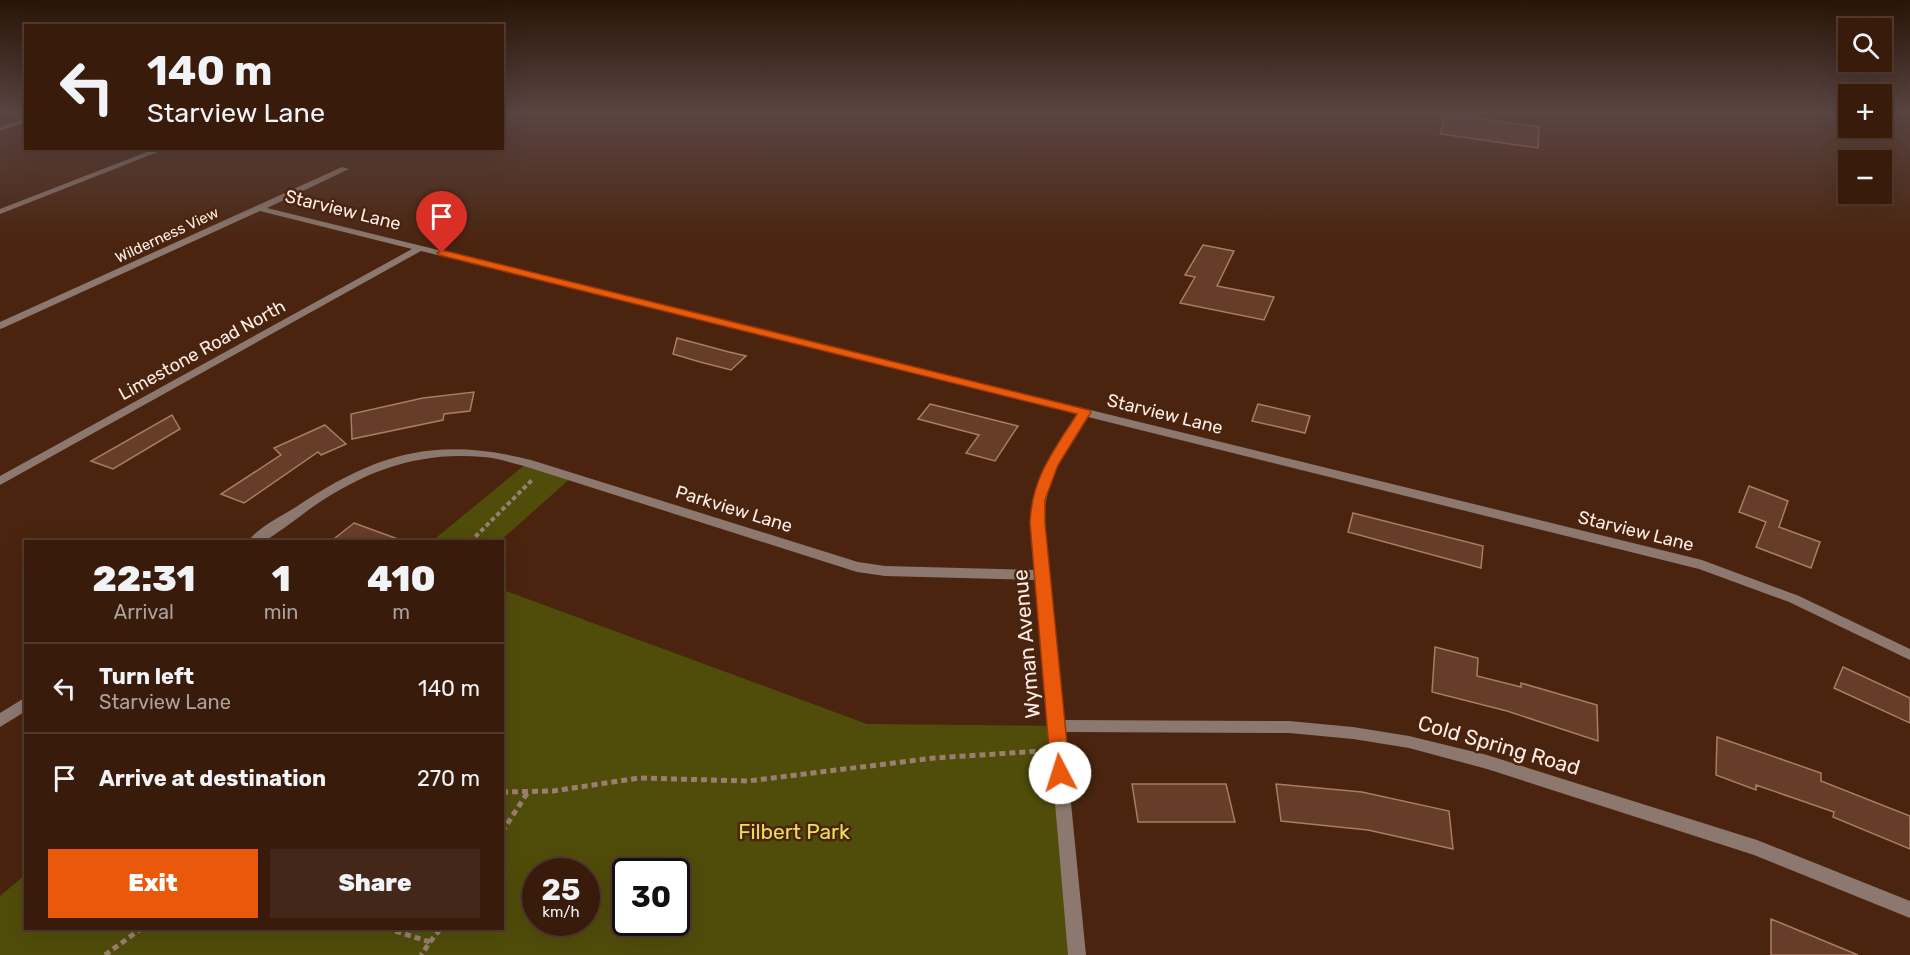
<!DOCTYPE html>
<html lang="en">
<head>
<meta charset="utf-8">
<style>
  :root { --surface:#381b0b; --page:#432819; --text:#f1f3f6; --muted:#aba19d; --line:#52392c; --accent:#ea580c }
  body { margin:0; font-family:Rubik,sans-serif; background:var(--page); color:var(--text); height:100vh; display:flex; flex-direction:column; font-size:22px; white-space:nowrap }
  * { box-sizing:border-box; margin:0 }
  p { font-size:20px; color:var(--muted) }
  .icon { flex:none; width:33px; height:33px; fill:none; stroke:currentColor; stroke-width:2; stroke-linecap:round; stroke-linejoin:round }
  .map { position:relative; flex:1; overflow:hidden }
  .sheet { position:absolute; left:24px; top:540px; width:480px; height:390px; display:flex; flex-direction:column; background:var(--surface); border-radius:0px; box-shadow:0 6px 24px #0002,0 0 0 2px var(--line) }
  .sheet>* { flex:none }
  .banner { position:absolute; left:24px; top:24px; width:480px; height:126px; border-radius:0px; box-shadow:0 6px 24px #0002,0 0 0 2px var(--line); background:#381b0b; color:var(--text); overflow:hidden }
  .tools { position:absolute; left:1838px; top:18px; display:grid; gap:12px }
  .tools a { display:grid; place-items:center; width:54px; height:54px; border-radius:0px; background:var(--surface); box-shadow:0 6px 24px #0002,0 0 0 2px var(--line); font-size:30px }
  .speed { position:absolute; left:522px; top:858px; display:flex; gap:12px; font-size:30px; font-weight:700; text-align:center }
  .speed>* { display:grid; place-content:center; width:78px; height:78px; border-radius:50%; background:var(--surface); box-shadow:0 6px 24px #0002,0 0 0 2px var(--line); line-height:1 }
  .speed small { font-size:15px; font-weight:400 }
  .speed .limit { border:3px solid #111; border-radius:9px; background:#fff; color:#111 }
  .pin { position:absolute; display:grid; place-items:center; width:51px; height:51px; color:#fff; margin:-62px -26px; border-radius:50% 50% 50% 0; rotate:-45deg; box-shadow:0 0 6px #0007 }
  .pin .icon { rotate:45deg }
  .me { position:absolute; width:66px; margin:-33px; rotate:355deg; stroke-linejoin:round; filter:drop-shadow(0 0 4px #0008) }
  .turn { display:flex; align-items:center; gap:21px; height:126px; padding:0 24px; font-size:27px }
  .turn .icon { width:78px; height:78px; stroke-width:2.5 }
  .turn b { display:block; font-size:42px; line-height:51px }
  .eta { display:flex; justify-content:space-evenly; align-items:center; height:102px; text-align:center }
  .eta b { font-size:36px; font-weight:800; line-height:42px }
  .button { display:flex; gap:12px; margin-top:auto; padding:12px 24px }
  .button a { flex:1; height:69px; border-radius:0px; background:var(--accent); color:#fff; font-size:24px; font-weight:800; line-height:69px; text-align:center }
  .button a+a { background:var(--page); color:var(--text) }
  ul { padding:0; list-style:none }
  li { display:flex; align-items:center; gap:18px; height:90px; padding:0 24px; border-top:2px solid var(--line) }
  li div { flex:1 }
  li b { display:block; font-size:22px }
  li em { font-style:normal }
  .map>svg:first-child { display:block }
  .green { fill:#504d0b; fill-rule:evenodd }
  .building { fill:#663d29; stroke:#aa7c66; stroke-width:1.5 }
  .lines { fill:none; stroke-linecap:round; stroke-linejoin:round }
  .path-far1 { stroke:#9a7e6f; stroke-width:4; stroke-dasharray:4.5 3; stroke-linecap:butt }
  .path { stroke:#9a7e6f; stroke-width:5; stroke-dasharray:6 4; stroke-linecap:butt }
  .minor { fill:#8c786e; fill-rule:evenodd }
  .rail { stroke:#a28678; stroke-width:3 }
  .route { fill:#ea580c; stroke:#983908; stroke-width:1.5 }
  .labels { text-anchor:middle; dominant-baseline:central; stroke-width:5; stroke-linejoin:round; paint-order:stroke }
  .far-street-label { font-size:15px; fill:#fcece5; stroke:#4a240f }
  .street-label { font-size:18px; fill:#fcece5; stroke:#4a240f }
  .near-street-label { font-size:21px; fill:#fcece5; stroke:#4a240f }
  .near-park-label { font-size:21px; fill:#e8e159; stroke:#4a240f }
</style>
</head>
<body>
<div class="map">
<svg width="1910" height="955" viewBox="0 0 1910 955">
  <rect width="100%" height="100%" fill="#4a240f"/>
  <path class="green" d="M527,463L572,477L500,541L431,542Z
    M503,590L867,724L1056,726L1077,955H0V896L25,875L26,928H502ZM536,872H586V922H536ZM626,872H676V922H626Z"/>
  <path class="building" d="M1445,114L1539,127L1538,148L1440,134Z
    M1203,245L1234,251L1217,286L1274,297L1264,320L1180,303L1195,277L1185,275Z
    M677,338L729,352L746,356L731,370L700,362L673,354Z
    M474,392L470,411L444,414L443,420L352,439L351,414L423,398Z
    M930,404L1018,426L995,461L966,453L979,435L918,419Z
    M1258,404L1310,416L1305,433L1252,421Z
    M172,415L180,429L113,469L91,461Z
    M325,425L346,444L321,455L318,452L244,503L221,494L281,455L274,448Z
    M1749,486L1788,501L1779,527L1820,542L1811,568L1756,547L1766,522L1739,512Z
    M1353,513L1483,546L1481,568L1348,532Z
    M354,523L398,539V542H330Z
    M1435,647L1478,658L1477,676L1521,687V683L1597,705L1598,741L1507,711L1432,692Z
    M1843,667L1910,698V723L1834,688Z
    M1717,737L1821,773V781L1910,816V849L1833,817L1834,812L1756,785V790L1716,775Z
    M1132,784H1226L1235,822H1138Z
    M1276,784L1362,792L1449,811L1453,849L1368,830L1281,821Z
    M1771,919L1858,955H1771Z"/>
  <g class="lines">
    <path class="path-far1" d="M470,542L533,479"/>
    <path class="path" d="M502,792L553,791L639,778L748,781L934,758L1042,751
      M502,832L528,792
      M386,928L430,942L421,955
      M430,942L441,928
      M105,955L142,928"/>
    <path class="minor" d="M157,148H168L0,214V209Z
      M342,167L349,169L267,208L1702,560L1799,596L1910,649V660L1789,602L1699,569L1088,417C1064,455 1047,476 1043,523L1063,720L1289,721L1353,727L1409,736L1487,755L1757,840L1910,901V918L1754,855L1487,769L1409,748L1353,739L1289,733L1064,732L1086,955H1068L1036,580L885,576L857,572L524,466C511,463 497,458 484,457C419,451 367,470 314,506C304,513 270,540 261,542C257,542 251,542 247,542C259,527 280,517 296,507C377,453 435,436 531,460L858,562L885,566L1035,570C1033,555 1031,539 1031,524C1030,481 1057,449 1078,414L421,251L0,485V476L412,249L260,211L3,328L0,329V322Z
      M26,697V711L0,727V713Z"/>
    <path class="rail" d="M0,129L26,120"/>
  </g>
  <linearGradient id="sky" x2="0" y2="1"><stop stop-color="#291408"/><stop offset="0.46" stop-color="#5a4542"/><stop offset="1" stop-color="#5a4542" stop-opacity="0"/></linearGradient>
  <rect width="1910" height="245" fill="url(#sky)"/>
  <path class="route" d="M442,250L1089,410L1091,412L1058,465L1045,500V523L1070,773L1067,779L1060,781L1054,779L1051,773L1030,523C1032,477 1053,452 1077,414L439,255L437,253Z"/>
  <g class="labels">
    <g class="far-street-label">
      <text transform="translate(167 235) rotate(-25)">Wilderness View</text>
    </g>
    <g class="street-label">
      <text transform="translate(343 210) rotate(14)">Starview Lane</text>
      <text transform="translate(202 350) rotate(-29)">Limestone Road North</text>
      <text transform="translate(1165 414) rotate(14)">Starview Lane</text>
      <text transform="translate(734 509) rotate(17)">Parkview Lane</text>
      <text transform="translate(1636 531) rotate(14)">Starview Lane</text>
    </g>
    <g class="near-street-label">
      <text transform="translate(1026 644) rotate(-95)">Wyman Avenue</text>
      <text transform="translate(1499 745) rotate(16)">Cold Spring Road</text>
    </g>
    <g class="near-park-label">
      <text x="794" y="831">Filbert Park</text>
    </g>
  </g>
</svg>
<div class="tools">
<a><svg class="icon" aria-label="search" viewBox="0 0 24 24"><circle cx="10" cy="10" r="6"/><path d="M15 15l6 6"/></svg></a>
<a>+</a>
<a>−</a>
</div>
<div class="speed"><div>25<small>km/h</small></div><div class="limit">30</div></div>
<div class="pin" style="left:442px;top:253px;background:#d93025"><svg class="icon" aria-label="arrive" viewBox="0 0 24 24"><path d="M6 21V4h12l-3 4 3 4H6"/></svg></div>
<svg class="me" style="left:1060px;top:773px" viewBox="-20 -20 40 40"><circle r="19" fill="#fff"/><path d="M0-13L10 11 0 6-10 11z" fill="#ea580c"/></svg>
<div class="banner">
<div class="turn"><svg class="icon" aria-label="left" viewBox="0 0 24 24"><path d="M17 20v-9H6M10 6l-5 5 5 5"/></svg><div><b>140 m</b>Starview Lane</div></div>
</div>
<section class="sheet">
<div class="eta">
<div><b>22:31</b><p>Arrival</p></div>
<div><b>1</b><p>min</p></div>
<div><b>410</b><p>m</p></div>
</div>
<ul>
<li><svg class="icon" aria-label="left" viewBox="0 0 24 24"><path d="M17 20v-9H6M10 6l-5 5 5 5"/></svg><div><b>Turn left</b><p>Starview Lane</p></div><em>140 m</em></li>
<li><svg class="icon" aria-label="arrive" viewBox="0 0 24 24"><path d="M6 21V4h12l-3 4 3 4H6"/></svg><div><b>Arrive at destination</b></div><em>270 m</em></li>
</ul>
<div class="button"><a>Exit</a><a>Share</a></div>
</section>
</div>
</body>
</html>
